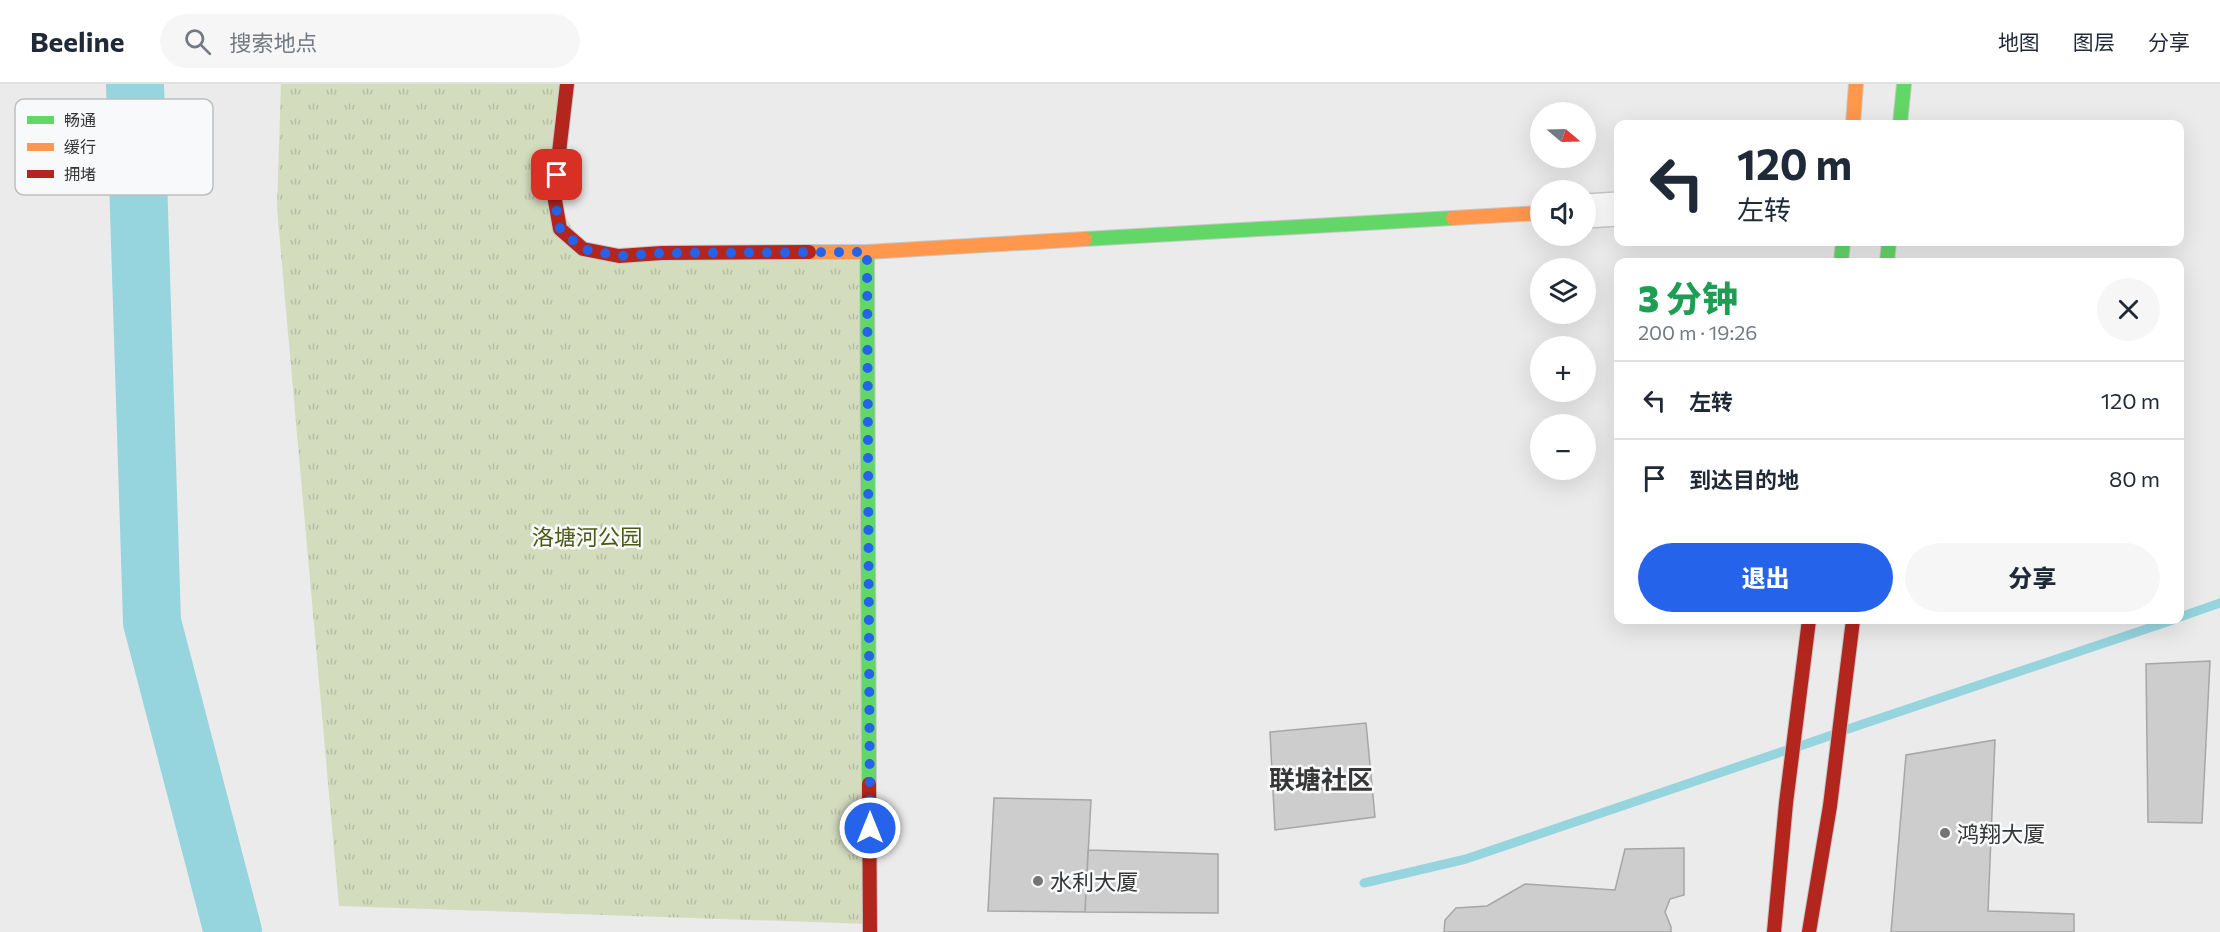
<!DOCTYPE html>
<html lang="zh">
<head>
<meta charset="utf-8">
<style>
  :root { --surface:#fff; --page:#f6f6f7; --text:#1f2937; --muted:#747a83; --line:#e0e1e3; --accent:#2563eb }
  body { margin:0; font-family:Commissioner,"Noto Sans SC",sans-serif; background:var(--page); color:var(--text); height:100vh; display:flex; flex-direction:column; font-size:22px; white-space:nowrap }
  * { box-sizing:border-box; margin:0 }
  p { font-size:20px; color:var(--muted) }
  .icon { flex:none; width:33px; height:33px; fill:none; stroke:currentColor; stroke-width:2; stroke-linecap:round; stroke-linejoin:round }
  .map { position:relative; flex:1; overflow:hidden }
  .panel { position:absolute; left:1614px; top:174px; width:570px; height:366px; display:flex; flex-direction:column; background:var(--surface); border-radius:12px; box-shadow:0 6px 24px #0002 }
  .panel>* { flex:none }
  .top-card { position:absolute; left:1614px; top:36px; width:570px; height:126px; border-radius:12px; box-shadow:0 6px 24px #0002; background:#fff; color:var(--text); overflow:hidden }
  .needle { width:39px; rotate:109deg }
  .buttons { position:absolute; left:1530px; top:18px; display:grid; gap:12px }
  .buttons a { display:grid; place-items:center; width:66px; height:66px; border-radius:50%; background:var(--surface); box-shadow:0 6px 24px #0002; font-size:30px }
  .pin { position:absolute; display:grid; place-items:center; width:51px; height:51px; color:#fff; margin:-26px; border-radius:12px; box-shadow:0 3px 9px #0006 }
  .me { position:absolute; width:66px; margin:-33px; rotate:0deg; stroke-linejoin:round; filter:drop-shadow(0 0 4px #0008) }
  .turn { display:flex; align-items:center; gap:21px; height:126px; padding:0 24px; font-size:27px }
  .turn .icon { width:78px; height:78px; stroke-width:2.5 }
  .turn b { display:block; font-size:42px; line-height:51px }
  .round { display:grid; place-items:center; flex:none; width:63px; height:63px; border-radius:32px; background:var(--page) }
  .summary { display:flex; align-items:center; justify-content:space-between; height:102px; padding:0 24px }
  h1 { font-size:36px; font-weight:800; line-height:45px; color:#1e9e55 }
  .action { display:flex; gap:12px; margin-top:auto; padding:12px 24px }
  .action a { flex:1; height:69px; border-radius:36px; background:var(--accent); color:#fff; font-size:24px; font-weight:800; line-height:69px; text-align:center }
  .action a+a { background:var(--page); color:var(--text) }
  ul { padding:0; list-style:none }
  li { display:flex; align-items:center; gap:18px; height:78px; padding:0 24px; border-top:2px solid var(--line) }
  li div { flex:1 }
  li b { display:block; font-size:22px }
  li em { font-style:normal }
  header { display:flex; align-items:center; gap:36px; box-sizing:border-box; height:84px; padding:0 30px; background:var(--surface); border-bottom:2px solid var(--line) }
  header strong { font-size:28px }
  nav { display:flex; gap:33px; margin-inline-start:auto; font-size:21px }
  .search { width:420px; height:54px; background:var(--page); display:flex; align-items:center; gap:15px; box-sizing:border-box; padding:0 21px; border-radius:33px; color:var(--muted); font-size:22px }
  .map>svg:first-child { display:block }
  .grass { fill:url(#grass-tufts) }
  .lines { fill:none; stroke-linecap:round; stroke-linejoin:round }
  .stream { stroke:#96d4de; stroke-width:9 }
  .river { stroke:#96d4de; stroke-width:58 }
  .building { fill:#cecdce; stroke:#a6a6a7; stroke-width:1.5 }
  .street-casing { stroke:#c8c8c8; stroke-width:36 }
  .fast-casing { stroke:#c8c8c8; stroke-width:16 }
  .slow-casing { stroke:#c8c8c8; stroke-width:16 }
  .jam-casing { stroke:#c8c8c8; stroke-width:16 }
  .street { stroke:#fcfcfc; stroke-width:33 }
  .fast { stroke:#63d668; stroke-width:14 }
  .slow { stroke:#ff974d; stroke-width:14 }
  .jam { stroke:#b3261e; stroke-width:14 }
  .route { stroke:#2563eb; stroke-width:10; stroke-dasharray:0 18 }
  .poi-dot { fill:#757576; stroke:#f8f9fa; stroke-width:2 }
  .labels { text-anchor:middle; dominant-baseline:central; stroke-width:5; stroke-linejoin:round; paint-order:stroke }
  .park-label { font-size:22px; fill:#4d5913; stroke:#f8f9fa }
  .poi-label { font-size:22px; fill:#363636; stroke:#f8f9fa; text-anchor:start }
  .quarter-label { font-size:26px; font-weight:bold; fill:#363636; stroke:#f8f9fa }
  .key { fill:#f8f9fa; stroke:#bebebf; stroke-width:1.5 }
  .key-label { font-size:16px; fill:#363636 }
</style>
</head>
<body>
<header>
<strong>Beeline</strong>
<div class="search"><svg class="icon" aria-label="search" viewBox="0 0 24 24"><circle cx="10" cy="10" r="6"/><path d="M15 15l6 6"/></svg>搜索地点</div>
<nav><a>地图</a><a>图层</a><a>分享</a></nav>
</header>
<div class="map">
<svg width="2220" height="848" viewBox="0 0 2220 848">
  <defs>
    <pattern id="grass-tufts" width="24" height="20" patternUnits="userSpaceOnUse" patternTransform="scale(1.5)"><rect width="24" height="20" fill="#d4dcbe"/><path d="M3 7l-1-3M5 7V3M7 7l1-3M15 17l-1-3M17 17v-4M19 17l1-3" fill="none" stroke="#b7bda4"/></pattern>
  </defs>
  <rect width="100%" height="100%" fill="#ebebec"/>
  <path class="grass" d="M281,0H567L554,111L583,165L867,168L870,840L339,822L277,125Z"/>
  <g class="lines">
    <path class="stream" d="M2180,533L2220,519
      M1845,646L2173,536
      M1800,662L1832,651
      M1364,799L1466,775L1787,666"/>
    <path class="river" d="M135,0L152,538L233,848"/>
  </g>
  <path class="building" d="M2210,577L2202,739L2148,738L2146,580Z
    M1366,639L1375,733L1275,746L1270,648Z
    M1995,656L1988,827L2074,830V848H1891L1906,671Z
    M994,714L1091,716L1085,828L988,827Z
    M1684,764V811L1670,815L1665,828L1671,843V848H1444L1445,836L1456,824L1487,822L1525,800L1615,806L1625,765Z
    M1088,766L1218,770V829L1085,828Z"/>
  <g class="lines">
    <g class="street-casing">
      <path id="street" d="M1586,127L1618,125"/>
    </g>
    <g class="fast-casing">
      <path id="fast" d="M1900,40L1904,0
        M1085,155L1453,134
        M867,168L869,700
        M1841,178L1843,158
        M1887,178L1889,158"/>
    </g>
    <g class="slow-casing">
      <path id="slow" d="M1853,40L1856,0
        M1453,134L1540,129
        M809,168H867L1085,155"/>
    </g>
    <g class="jam-casing">
      <path id="jam" d="M567,0L554,111L560,145L583,165L619,172L662,169L809,168
        M869,700L870,848
        M1774,848L1786,719L1809,536
        M1809,848L1830,722L1853,536"/>
    </g>
    <use href="#street" class="street"/>
    <use href="#fast" class="fast"/>
    <use href="#slow" class="slow"/>
    <use href="#jam" class="jam"/>
  </g>
  <g class="lines">
    <path class="route" d="M557,91L554,111L560,145L583,165L619,172L662,169L867,168L870,744"/>
  </g>
  <g class="poi-dot">
    <circle cx="1945" cy="749" r="6"/>
    <circle cx="1038" cy="797" r="6"/>
  </g>
  <g class="labels">
    <g class="park-label">
      <text x="587" y="452">洛塘河公园</text>
    </g>
    <g class="poi-label">
      <text x="1957" y="749">鸿翔大厦</text>
      <text x="1050" y="797">水利大厦</text>
    </g>
    <g class="quarter-label">
      <text x="1321" y="694">联塘社区</text>
    </g>
  </g>
  <rect x="15" y="15" width="198" height="96" rx="9" class="key"/>
  <rect x="27" y="32" width="27" height="8" fill="#63d668"/>
  <rect x="27" y="59" width="27" height="8" fill="#ff974d"/>
  <rect x="27" y="86" width="27" height="8" fill="#b3261e"/>
  <g class="key-label">
    <text x="64" y="42">畅通</text>
    <text x="64" y="69">缓行</text>
    <text x="64" y="96">拥堵</text>
  </g>
</svg>
<div class="buttons">
<a><svg class="needle" viewBox="-14 -14 28 28"><path d="M0-13l5 13h-10z" fill="#e53935"/><path d="M0 13l5-13h-10z" fill="#747a83"/></svg></a>
<a><svg class="icon" aria-label="sound" viewBox="0 0 24 24"><path d="M4 9h4l5-4v14l-5-4H4zM17 9q2 3 0 6"/></svg></a>
<a><svg class="icon" aria-label="layers" viewBox="0 0 24 24"><path d="M12 4l9 5-9 5-9-5zM3 14l9 5 9-5"/></svg></a>
<a>+</a>
<a>−</a>
</div>
<div class="pin" style="left:557px;top:91px;background:#d93025"><svg class="icon" aria-label="arrive" viewBox="0 0 24 24"><path d="M6 21V4h12l-3 4 3 4H6"/></svg></div>
<svg class="me" style="left:870px;top:744px" viewBox="-20 -20 40 40"><circle r="17" fill="#2563eb" stroke="#fff" stroke-width="3"/><path d="M0-11L8 9 0 5-8 9z" fill="#fff"/></svg>
<div class="top-card">
<div class="turn"><svg class="icon" aria-label="left" viewBox="0 0 24 24"><path d="M17 20v-9H6M10 6l-5 5 5 5"/></svg><div><b>120 m</b>左转</div></div>
</div>
<section class="panel">
<div class="summary"><div><h1>3 分钟</h1><p>200 m · 19:26</p></div><a class="round"><svg class="icon" aria-label="close" viewBox="0 0 24 24"><path d="M6 6l12 12M18 6L6 18"/></svg></a></div>
<ul>
<li><svg class="icon" aria-label="left" viewBox="0 0 24 24"><path d="M17 20v-9H6M10 6l-5 5 5 5"/></svg><div><b>左转</b></div><em>120 m</em></li>
<li><svg class="icon" aria-label="arrive" viewBox="0 0 24 24"><path d="M6 21V4h12l-3 4 3 4H6"/></svg><div><b>到达目的地</b></div><em>80 m</em></li>
</ul>
<div class="action"><a>退出</a><a>分享</a></div>
</section>
</div>
</body>
</html>
